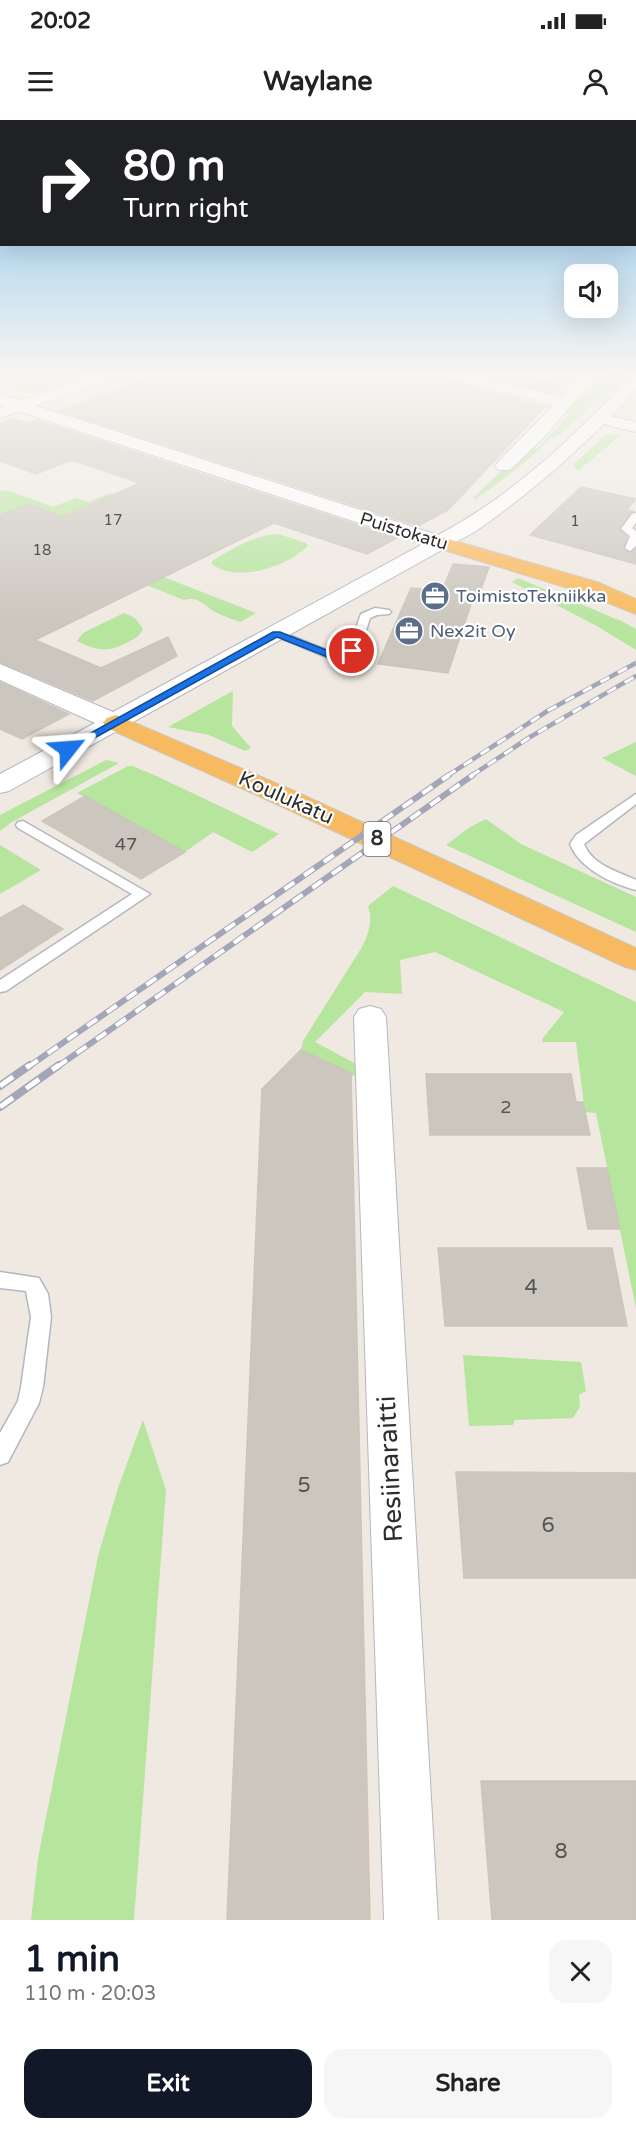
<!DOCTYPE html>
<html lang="en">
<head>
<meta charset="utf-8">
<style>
  :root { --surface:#fff; --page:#f6f6f6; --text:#222; --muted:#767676; --accent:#111827 }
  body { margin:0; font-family:"Varela Round",sans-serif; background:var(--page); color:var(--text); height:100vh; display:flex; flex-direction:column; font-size:22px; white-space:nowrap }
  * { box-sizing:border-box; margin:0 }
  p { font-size:20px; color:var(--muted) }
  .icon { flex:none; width:33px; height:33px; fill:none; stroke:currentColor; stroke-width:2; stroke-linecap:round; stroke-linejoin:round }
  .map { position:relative; height:1800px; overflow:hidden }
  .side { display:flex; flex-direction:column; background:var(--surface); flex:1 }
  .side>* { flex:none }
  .banner { position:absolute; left:0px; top:0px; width:636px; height:126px; box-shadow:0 6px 24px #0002; background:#202124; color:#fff; overflow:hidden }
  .controls { position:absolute; left:564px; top:144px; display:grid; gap:12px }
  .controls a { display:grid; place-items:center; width:54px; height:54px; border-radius:12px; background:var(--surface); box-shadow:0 6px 24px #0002; font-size:30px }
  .pin { position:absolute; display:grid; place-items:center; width:51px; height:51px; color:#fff; margin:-26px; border:3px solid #fff; border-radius:50%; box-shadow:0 2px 6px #0007 }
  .me { position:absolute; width:66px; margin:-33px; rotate:62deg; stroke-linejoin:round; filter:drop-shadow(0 0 4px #0008) }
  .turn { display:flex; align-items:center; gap:21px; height:126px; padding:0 24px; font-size:27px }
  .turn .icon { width:78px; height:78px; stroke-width:2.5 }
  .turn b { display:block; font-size:42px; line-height:51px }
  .round { display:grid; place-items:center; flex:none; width:63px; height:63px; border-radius:18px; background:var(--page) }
  .headline { display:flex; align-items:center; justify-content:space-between; height:102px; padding:0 24px }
  h1 { font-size:36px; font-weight:800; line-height:45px; color:var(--accent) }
  .cta { display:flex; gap:12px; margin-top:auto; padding:12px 24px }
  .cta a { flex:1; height:69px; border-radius:18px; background:var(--accent); color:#fff; font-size:24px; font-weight:800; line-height:69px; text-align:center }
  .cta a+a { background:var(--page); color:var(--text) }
  .status { display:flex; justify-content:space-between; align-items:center; height:42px; padding:0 30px; background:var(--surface); direction:ltr }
  .status svg { height:16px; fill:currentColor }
  header { display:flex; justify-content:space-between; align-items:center; height:78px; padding:0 24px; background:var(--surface); font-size:27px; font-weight:800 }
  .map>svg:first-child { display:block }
  .green { fill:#b6e59e }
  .building { fill:#cbc7bf; stroke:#cbc5ba; stroke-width:1.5 }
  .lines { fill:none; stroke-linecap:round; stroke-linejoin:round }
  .service-casing { stroke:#b4b7c1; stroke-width:3 }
  .minor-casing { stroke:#b4b7c1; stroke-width:2 }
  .secondary-casing { stroke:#b4b7c1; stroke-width:2 }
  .trunk-casing { stroke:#c9c9c9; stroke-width:2 }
  .service { fill:#fff; fill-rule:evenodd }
  .minor { fill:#fff; fill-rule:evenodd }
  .secondary { fill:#fff; fill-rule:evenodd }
  .trunk { fill:#f8ba60; fill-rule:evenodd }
  .rail-far2-casing { stroke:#a3a6b8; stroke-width:4.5 }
  .rail-far1-casing { stroke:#a3a6b8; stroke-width:6 }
  .rail-casing { stroke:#a3a6b8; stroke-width:8 }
  .rail-far2 { stroke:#fff; stroke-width:3; stroke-dasharray:10; stroke-linecap:butt }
  .rail-far1 { stroke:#fff; stroke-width:4; stroke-dasharray:12; stroke-linecap:butt }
  .rail { stroke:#fff; stroke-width:5; stroke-dasharray:16; stroke-linecap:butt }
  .route { fill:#1a73e8; stroke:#114b97; stroke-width:1.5 }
  .labels { text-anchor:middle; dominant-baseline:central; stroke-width:4.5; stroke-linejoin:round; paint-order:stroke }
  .far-number-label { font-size:15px; fill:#555452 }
  .far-street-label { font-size:18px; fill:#2e2e2e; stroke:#fff }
  .far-service-label { font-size:18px; fill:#4e5e75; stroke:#fff; text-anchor:start }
  .number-label { font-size:18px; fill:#555452 }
  .shield { fill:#fff; stroke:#6d6d6d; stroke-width:1.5 }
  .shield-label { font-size:20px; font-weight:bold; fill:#2e2e2e }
  .street-label { font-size:21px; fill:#2e2e2e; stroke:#fff }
  .near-number-label { font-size:21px; fill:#555452 }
  .near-street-label { font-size:26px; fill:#2e2e2e; stroke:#fff }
</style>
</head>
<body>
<div class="status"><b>20:02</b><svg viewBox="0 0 49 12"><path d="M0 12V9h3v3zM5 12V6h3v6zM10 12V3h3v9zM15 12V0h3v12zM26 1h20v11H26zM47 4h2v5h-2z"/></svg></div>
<header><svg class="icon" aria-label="menu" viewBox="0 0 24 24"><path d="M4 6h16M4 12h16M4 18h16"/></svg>Waylane<svg class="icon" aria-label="person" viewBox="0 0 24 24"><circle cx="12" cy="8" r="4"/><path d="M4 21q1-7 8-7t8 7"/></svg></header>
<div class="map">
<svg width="636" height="1800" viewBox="0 0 636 1800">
  <rect width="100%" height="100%" fill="#efe9e1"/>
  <path class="green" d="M0,254H83L29,273L0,263Z
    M604,254H623L618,263L554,319H550C528,342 502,360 476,379L473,378L502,350L512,349L529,329L538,328L568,295L564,291L576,280L582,279Z
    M610,314H622L578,351L573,345L605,315Z
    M7,370L53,387L76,378L88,382L111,373L118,375L71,393L79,425L0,394V371Z
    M279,414L306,423L308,426C288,446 237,464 212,444V441C233,428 255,415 279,414Z
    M138,447L256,493L240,502C232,499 223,496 215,492C204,486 199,476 184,480L121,455Z
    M518,458L621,501L636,509V530L597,506L512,462Z
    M124,493L135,498L143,509C140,516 134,519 128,522C109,533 97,531 77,521L83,513Z
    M233,571L232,606L251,628L245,631L209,615L168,607Z
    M636,622V656L602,638Z
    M106,640L119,643L12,702L0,711V695Z
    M128,646H132L152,654L279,714L252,732L213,712L185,732L77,673Z
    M486,699L521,724L636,777V812L446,725L470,707Z
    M0,725L41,750L0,774Z
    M393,766L636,882V1188L596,993L585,992L576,922H542L543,918L564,892L435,832L400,840L402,874L365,872L315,922L358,945L362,954L351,956L350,953L301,930L303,921L362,827C369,813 373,801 368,786Z
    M463,1235L581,1242L586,1271L579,1275L580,1287L573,1298L515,1300L513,1305L469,1306Z
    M143,1300L166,1370L134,1800H31L38,1738L98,1436L118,1368Z"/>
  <path class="building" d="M161,254H440L444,259L545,287L448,390L418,406L60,291Z
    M477,254H518L565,265L551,272Z
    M14,299L28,303L37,300L397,418L367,434L274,403L35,520L101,548L168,517L177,536L93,581L0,542V395L29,384L63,397L140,363L72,340L36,354L0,341V304Z
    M581,367L636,379L626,390L633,391L619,409L627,417L624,430L630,433L636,429V444L530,415Z
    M453,444L489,447L479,475H474L448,553L378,544L411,468L442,471Z
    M0,562L69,594L22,619L0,609Z
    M85,676L185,732L141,759L42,701Z
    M23,785L63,809L0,850V798Z
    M301,930L351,953L370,1800H227L262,969Z
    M426,954H571L576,982H583L590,1015H430Z
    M577,1048H607L620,1109H588Z
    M438,1128H612L627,1206H445Z
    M456,1352L636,1353V1458H464Z
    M481,1661H636V1800H492Z"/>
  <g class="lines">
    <g class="service-casing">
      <path id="service" d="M636,393V403L632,408L636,411V426L630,431L625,428L630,416L621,409L632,394Z
        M375,488L389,490L391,492L389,494L377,495L370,498C364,515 360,545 336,541L271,514L273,512H281L339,535L348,529L361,494Z
        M636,674V684L584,724C592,745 617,751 636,760V770C612,764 579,748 570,724L576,715Z
        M23,701L150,774L6,871L0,872V860L132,774L18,708L16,705L18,702Z
        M0,1152L39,1158L48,1174L51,1197L43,1267L39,1283L8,1342L0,1345V1313L18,1281L21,1267L31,1197L26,1171L0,1168Z"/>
    </g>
    <g class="minor-casing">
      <path id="minor" d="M97,254H119L116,257L0,298V288Z
        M442,254H468L561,277L582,254H598L544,317L510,350H498L495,346L498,342L554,285L445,257Z
        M601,294L636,302V312L595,302L593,299L595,296Z
        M370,886L381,889L386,897L438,1800H384L354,897L359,889Z"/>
    </g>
    <g class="secondary-casing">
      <path id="secondary" d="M636,255V270C588,323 535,370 476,411L9,671L0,673V654L95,603L0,560V544L113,592L423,424L0,285V274L438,415C512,376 574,317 630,257Z"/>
    </g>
    <g class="trunk-casing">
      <path id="trunk" d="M441,417L597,462L636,479V494L581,472L434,427L431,423L434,419Z
        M116,595L292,670L636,828V850L625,847L272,682L107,608L103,603L107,598Z"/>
    </g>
    <use href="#service" class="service"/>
    <use href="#minor" class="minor"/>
    <use href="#secondary" class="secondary"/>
    <use href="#trunk" class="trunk"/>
    <g class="rail-far2-casing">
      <path id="rail-far2" d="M447,656L549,590L636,543
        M471,656L530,617L636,556"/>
    </g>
    <g class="rail-far1-casing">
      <path id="rail-far1" d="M28,947L449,655
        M57,947L473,655"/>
    </g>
    <g class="rail-casing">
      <path id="rail" d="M0,966L30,945
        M0,987L59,945"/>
    </g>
    <use href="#rail-far2" class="rail-far2"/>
    <use href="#rail-far1" class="rail-far1"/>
    <use href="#rail" class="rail"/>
  </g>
  <linearGradient id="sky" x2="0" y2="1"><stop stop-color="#7abfeb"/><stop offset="0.5" stop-color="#f8f5f2"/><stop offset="1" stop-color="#f8f5f2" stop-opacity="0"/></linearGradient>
  <rect width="636" height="506" fill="url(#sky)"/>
  <path class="route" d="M273,512H280L339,535L352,528L357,531L340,542L277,517L71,631H64L62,629Z"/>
  <defs>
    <g id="office-disc" transform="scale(1.5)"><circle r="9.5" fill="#5c6f8a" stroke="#fff"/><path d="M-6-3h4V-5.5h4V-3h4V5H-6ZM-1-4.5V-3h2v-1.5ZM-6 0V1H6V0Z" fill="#fff"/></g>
  </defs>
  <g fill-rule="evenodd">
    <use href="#office-disc" x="435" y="476"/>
    <use href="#office-disc" x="409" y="511"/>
  </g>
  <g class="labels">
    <g class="far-number-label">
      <text x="113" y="400">17</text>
      <text x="575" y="401">1</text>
      <text x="42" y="430">18</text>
    </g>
    <g class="far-street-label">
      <text transform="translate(404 411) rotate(17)">Puistokatu</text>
    </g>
    <g class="far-service-label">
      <text x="456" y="476">ToimistoTekniikka</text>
      <text x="430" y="511">Nex2it Oy</text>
    </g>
    <g class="number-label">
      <text x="126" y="724">47</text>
      <text x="506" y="987">2</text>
    </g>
    <rect class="shield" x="363.5" y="702" width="27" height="34" rx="4.5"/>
    <g class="shield-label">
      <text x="377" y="719">8</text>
    </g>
    <g class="street-label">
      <text transform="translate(286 678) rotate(24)">Koulukatu</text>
    </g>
    <g class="near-number-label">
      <text x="531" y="1167">4</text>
      <text x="304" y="1365">5</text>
      <text x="548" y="1405">6</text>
      <text x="561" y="1731">8</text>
    </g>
    <g class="near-street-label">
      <text transform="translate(390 1349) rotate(-93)">Resiinaraitti</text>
    </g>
  </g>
</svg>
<div class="controls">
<a><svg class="icon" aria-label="sound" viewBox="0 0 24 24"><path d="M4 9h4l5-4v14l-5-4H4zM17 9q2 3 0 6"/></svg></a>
</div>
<div class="pin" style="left:352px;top:531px;background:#d93025"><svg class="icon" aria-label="arrive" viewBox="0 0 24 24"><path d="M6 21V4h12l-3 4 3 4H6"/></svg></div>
<svg class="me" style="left:68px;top:629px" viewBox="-20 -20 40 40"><path d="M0-17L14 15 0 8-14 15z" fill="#1a73e8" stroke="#fff" stroke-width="4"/></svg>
<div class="banner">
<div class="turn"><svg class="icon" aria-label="right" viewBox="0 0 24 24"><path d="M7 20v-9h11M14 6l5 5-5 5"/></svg><div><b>80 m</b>Turn right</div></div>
</div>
</div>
<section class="side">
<div class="headline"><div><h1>1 min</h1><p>110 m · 20:03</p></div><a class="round"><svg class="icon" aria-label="close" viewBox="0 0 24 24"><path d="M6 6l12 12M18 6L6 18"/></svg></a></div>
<div class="cta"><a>Exit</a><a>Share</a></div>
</section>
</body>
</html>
